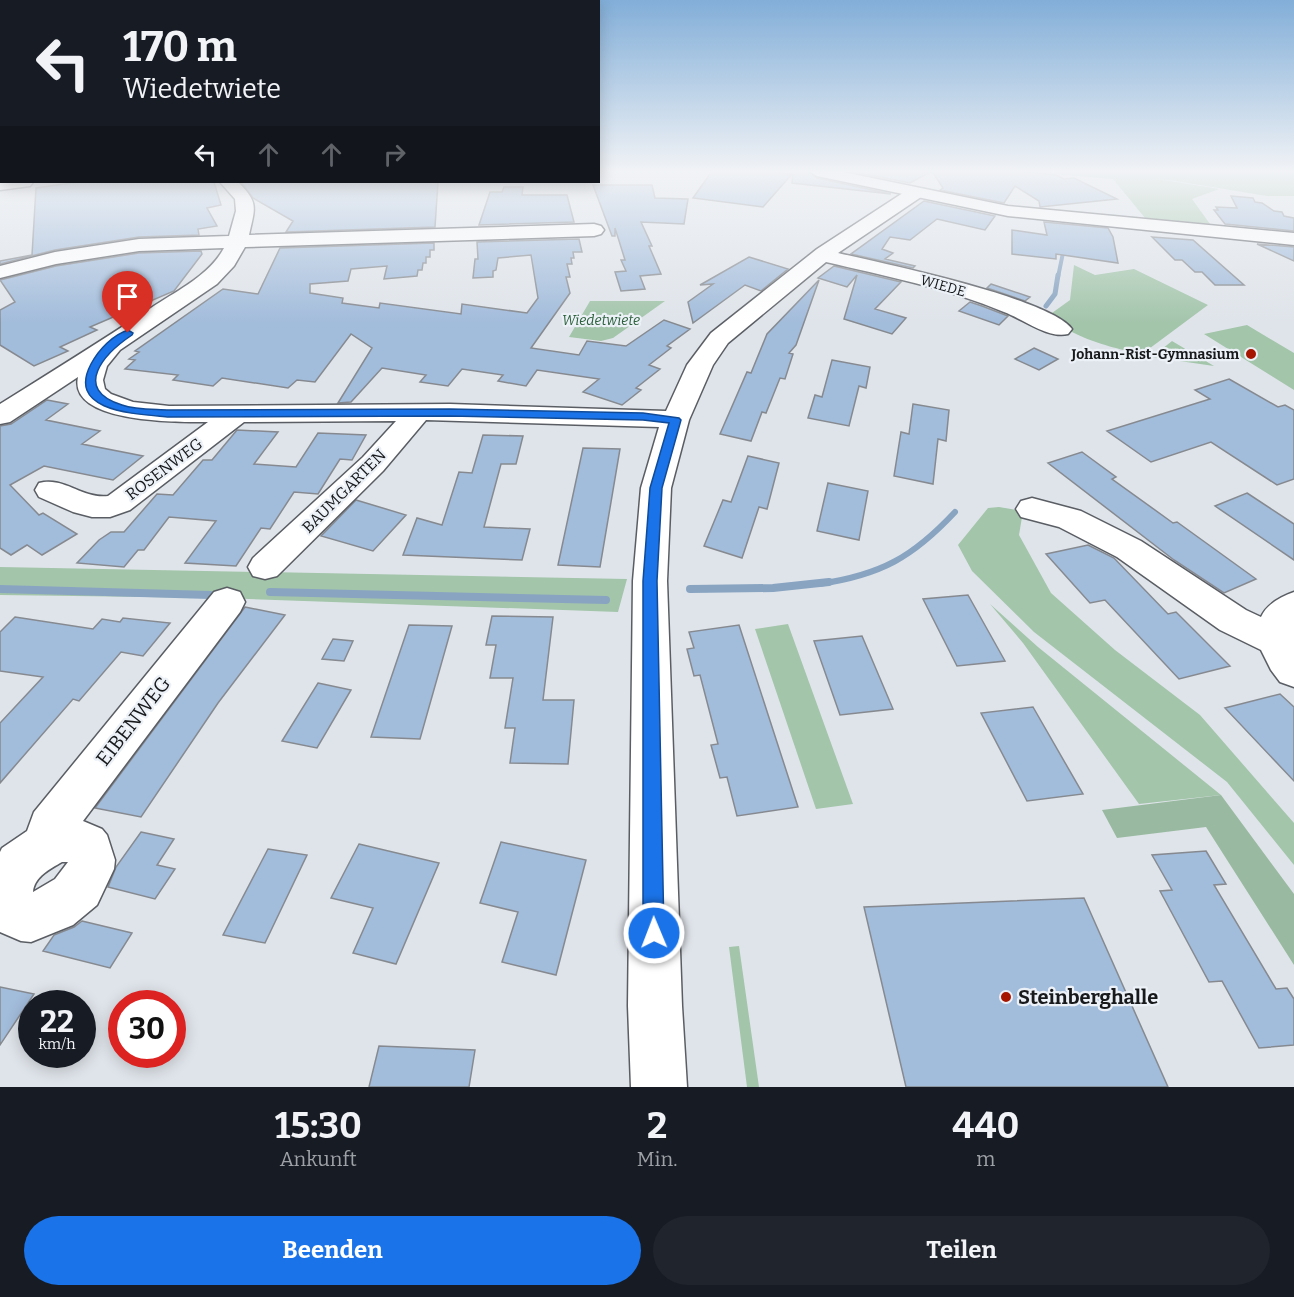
<!DOCTYPE html>
<html lang="de">
<head>
<meta charset="utf-8">
<style>
  :root { --surface:#171b24; --page:#20242c; --text:#f1f3f6; --muted:#9ea1a6; --accent:#1a73e8 }
  body { margin:0; font-family:Bitter,serif; background:var(--page); color:var(--text); height:100vh; display:flex; flex-direction:column; font-size:22px; white-space:nowrap }
  * { box-sizing:border-box; margin:0 }
  p { font-size:20px; color:var(--muted) }
  .icon { flex:none; width:33px; height:33px; fill:none; stroke:currentColor; stroke-width:2; stroke-linecap:round; stroke-linejoin:round }
  .map { position:relative; height:1087px; overflow:hidden }
  .side { display:flex; flex-direction:column; background:var(--surface); flex:1 }
  .side>* { flex:none }
  .banner { position:absolute; left:0px; top:0px; width:600px; height:183px; box-shadow:0 3px 15px #0003; background:#171b24; color:var(--text); overflow:hidden }
  .speed { position:absolute; left:18px; top:990px; display:flex; gap:12px; font-size:30px; font-weight:700; text-align:center }
  .speed>* { display:grid; place-content:center; width:78px; height:78px; border-radius:50%; background:var(--surface); box-shadow:0 3px 15px #0003; line-height:1 }
  .speed small { font-size:15px; font-weight:400 }
  .speed .limit { border:9px solid #d22; background:#fff; color:#111 }
  .pin { position:absolute; display:grid; place-items:center; width:51px; height:51px; color:#fff; margin:-62px -26px; border-radius:50% 50% 50% 0; rotate:-45deg; box-shadow:0 0 6px #0007 }
  .pin .icon { rotate:45deg }
  .me { position:absolute; width:66px; margin:-33px; rotate:359deg; stroke-linejoin:round; filter:drop-shadow(0 0 4px #0008) }
  .turn { display:flex; align-items:center; gap:21px; height:126px; padding:0 24px; font-size:27px }
  .turn .icon { width:78px; height:78px; stroke-width:2.5 }
  .turn b { display:block; font-size:42px; line-height:51px }
  .lanes { display:flex; align-items:center; height:57px; padding:0 24px; background:#0003; justify-content:center; gap:30px; direction:ltr }
  .lanes .off { opacity:.35 }
  .eta { display:flex; justify-content:space-evenly; align-items:center; height:102px; text-align:center }
  .eta b { font-size:36px; font-weight:700; line-height:42px }
  .action { display:flex; gap:12px; margin-top:auto; padding:12px 24px }
  .action a { flex:1; height:69px; border-radius:36px; background:var(--accent); color:#fff; font-size:24px; font-weight:700; line-height:69px; text-align:center }
  .action a+a { background:var(--page); color:var(--text) }
  .map>svg:first-child { display:block }
  .green { fill:#a3c5aa }
  .forest { fill:#99baa0 }
  .lines { fill:none; stroke-linecap:round; stroke-linejoin:round }
  .stream-far3 { stroke:#89a4c1; stroke-width:4 }
  .stream-far2 { stroke:#89a4c1; stroke-width:5 }
  .stream-far1 { stroke:#89a4c1; stroke-width:6 }
  .stream { stroke:#89a4c1; stroke-width:8 }
  .building { fill:#a2bcdb; stroke:#868a90; stroke-width:1.5 }
  .minor-casing { stroke:#5a5e64; stroke-width:3 }
  .major-casing { stroke:#5a5e64; stroke-width:3 }
  .minor { fill:#fff; fill-rule:evenodd }
  .major { fill:#fff; fill-rule:evenodd }
  .route { fill:#1a73e8; stroke:#114b97; stroke-width:1.5 }
  .poi-dot { fill:#a61500; stroke:#ecf1f8; stroke-width:2 }
  .labels { text-anchor:middle; dominant-baseline:central; stroke-width:4.5; stroke-linejoin:round; paint-order:stroke }
  .far-street-label { font-size:14px; fill:#17191b; stroke:#ecf1f8 }
  .far-park-label { font-size:14px; font-style:italic; fill:#2b603b; stroke:#ecf1f8 }
  .far-poi-label { font-size:14px; font-weight:bold; fill:#17191b; stroke:#ecf1f8; text-anchor:end }
  .street-label { font-size:16px; fill:#17191b; stroke:#ecf1f8 }
  .near-street-label { font-size:20px; fill:#17191b; stroke:#ecf1f8 }
  .near-poi-label { font-size:20px; font-weight:bold; fill:#17191b; stroke:#ecf1f8; text-anchor:start }
</style>
</head>
<body>
<div class="map">
<svg width="1294" height="1087" viewBox="0 0 1294 1087">
  <rect width="100%" height="100%" fill="#dfe4ea"/>
  <path class="green" d="M1021,171C1079,164 1161,180 1219,189L1192,199L1210,224L1145,218L1113,179Z
    M1085,171H1294V196H1267L1176,181Z
    M1074,265L1095,275L1134,269L1208,305L1142,354C1120,350 1058,335 1052,313L1070,300Z
    M590,301H665L613,338L601,341L569,337Z
    M1247,325L1294,353V390L1204,334Z
    M1172,341L1214,366L1152,357Z
    M999,507L1023,511L1019,535L1051,593L1115,650L1200,715L1294,823V865L1227,782L1034,632L972,571L958,545L988,508Z
    M0,567L627,579L618,612L221,598L0,595Z
    M990,604L1038,647L1221,795L1139,804L1023,643Z
    M788,624L853,804L816,809L755,629Z
    M739,946L759,1087H747L729,947Z"/>
  <path class="forest" d="M1221,795L1294,894V965L1206,827L1117,838L1102,810Z"/>
  <g class="lines">
    <path class="stream-far3" d="M1058,277L1064,248"/>
    <path class="stream-far2" d="M1046,306L1055,294L1058,275"/>
    <path class="stream-far1" d="M819,584C881,575 913,557 955,512"/>
    <path class="stream" d="M0,589L210,595
      M690,589L773,588L829,582
      M270,592L606,600"/>
  </g>
  <path class="building" d="M712,171H768L792,174L763,207L693,198Z
    M793,171H807L817,178L891,194L792,183Z
    M848,171H1022L1056,175L1064,179L1074,178L1117,199L1040,207L1039,201L1015,186L1004,203L940,190L943,188L932,171L910,183Z
    M78,182H214L221,205L207,208L217,226L198,229L199,235L139,237L55,250L0,264V261L32,255L36,188Z
    M241,182H438L435,227L286,232L293,221L253,198Z
    M593,185H652L655,198L688,199L684,224L641,222L652,246H649L661,274L640,276L645,289L621,291L615,272L626,271L621,260H625L615,228V236H612Z
    M504,187H523L522,195H567L574,222L479,225L490,192H502Z
    M1231,196L1253,198L1255,202L1262,203L1274,211L1282,212L1284,216L1294,218V231L1225,224L1214,210H1218L1216,207L1237,208Z
    M924,201L995,216L985,230L937,219L910,240L890,237L882,249L893,253L885,259L915,266L913,268L851,254Z
    M1044,222L1108,228L1113,237L1118,263L1056,254V259L1012,254V230L1047,235Z
    M1152,237L1193,240L1244,285H1215L1202,272H1195L1182,260H1175Z
    M579,239L582,252H573L574,258H571L572,264H567L570,277H566L570,293L531,348L579,355L587,341L626,346L664,320L690,329L667,346L671,348L649,365L660,369L636,388L641,390L622,405L583,392L599,379L537,370L526,386L498,381L503,375L462,369L448,386L420,382L426,375L382,368L351,402L338,403L372,348L351,334L315,382L297,380L288,388L222,378L213,386L173,380L178,375L125,369L135,360L129,359L139,352L135,351L223,289L258,294L280,248L434,243V250H430V257H426V263H423L422,270H418L417,276L384,279L387,266L351,269L348,281L310,284V293L343,298L342,303L379,308L380,303L461,314L462,304L527,313L538,298L531,255L498,258L496,270L493,271V277L473,278L475,259H478L477,242Z
    M1257,244L1294,247V261Z
    M201,251L202,254L174,291L90,327L97,330L60,347L68,351L34,366L0,345V310L15,302L0,280L56,266L139,253Z
    M749,257L788,269L761,291L745,285L693,323L688,302L713,284L700,285Z
    M834,266L901,282L875,309L906,318L892,334L844,319L857,275L847,287L818,278Z
    M819,280L796,345L789,353L793,354L785,379L780,378L766,413L762,412L751,441L720,434L747,372L751,373L767,334Z
    M991,284L1030,297L1025,301L987,288Z
    M970,302L982,306L1008,316L999,325L959,311Z
    M1034,348L1058,359L1039,370L1015,359Z
    M832,360L870,367L866,388L859,386L849,426L808,418L815,395L822,397Z
    M1229,379L1278,407L1285,405L1294,410V479L1277,485L1211,442L1151,462L1107,431L1210,399L1195,390Z
    M47,400L68,404L46,420L100,431L82,444L143,456L113,480L44,466L10,485L39,515L43,513L77,534L42,555L27,545L11,555L0,548V426L11,424Z
    M913,404L949,410L946,441L938,439L933,484L894,476L901,432L909,434Z
    M237,430L278,432L254,464L296,467L318,433L366,435L352,460L340,459L318,494L294,492L270,529L261,528L236,566L185,563L216,521L169,517L144,550H138L124,567L77,563L99,540L111,532H124L157,494L173,495L203,460H212Z
    M483,435L523,436L516,464H501L484,527L530,529L522,560L403,555L417,518L442,525L459,472L472,473Z
    M583,448L620,449L600,567L558,565Z
    M1082,452L1116,477L1112,479L1173,523L1177,522L1256,579L1224,593L1174,560L1048,463Z
    M748,456L779,463L767,509L759,507L742,558L704,546L723,500L731,502Z
    M828,483L868,491L859,540L817,531Z
    M1247,493L1294,524V560L1215,506Z
    M356,500L406,515L373,551L321,536Z
    M1088,545L1114,558L1168,614L1176,612L1230,666L1179,679L1105,600L1090,603L1046,554Z
    M968,595L1005,661L957,666L923,599Z
    M245,607L285,615L218,703L141,817L95,808Z
    M492,616L553,617L543,700H574L568,764L510,763L515,728H505L513,678H490L496,645H486Z
    M15,617L93,629L102,619L120,622L123,618L170,623L143,656L121,652L79,701L73,699L0,783V723L43,677L0,671V632Z
    M409,625L452,626L420,739L371,737Z
    M739,625L798,807L737,816L727,777L720,778L711,745L718,744L700,675L694,676L687,649L694,648L689,632Z
    M862,636L893,709L840,715L814,641Z
    M333,639L353,641L344,661L322,659Z
    M318,683L351,690L317,748L282,741Z
    M1280,694L1294,707V781L1225,708Z
    M1033,707L1083,794L1027,801L981,713Z
    M141,832L174,839L157,865L175,869L155,899L108,887L116,867Z
    M501,842L586,860L556,975L502,962L518,912L480,903Z
    M359,844L439,863L396,964L353,953L373,908L331,898Z
    M268,849L307,855L265,943L223,935Z
    M1206,851L1226,884L1214,885L1276,989L1287,988L1294,999V1045L1259,1048L1222,981L1209,982L1160,891L1172,890L1152,855Z
    M1084,898L1168,1087H906L864,907Z
    M82,921L132,933L110,968L43,951L54,935L74,927Z
    M0,987L34,994L0,1045Z
    M379,1046L475,1050L469,1087H369Z"/>
  <g class="lines">
    <g class="minor-casing">
      <path id="minor" d="M220,182H238C259,203 255,207 249,235L594,224L601,226L604,230L601,234L594,236L245,247L234,266L217,284L120,350L107,366L103,380L105,389L111,394L133,402L169,406L450,404L666,411L687,365L711,333L817,249L909,189H921L924,193L921,197L838,253C881,263 1050,298 1072,329L1068,334C1048,339 1023,319 1004,312C947,288 885,276 826,262L728,343L713,365L689,420L671,488L667,581L682,1006L687,1087H631L628,1006L633,581L641,488L659,427L426,420L383,471L277,576L265,579L253,576L248,567L253,558L363,457L396,421L244,422L130,510L110,517H92L73,512L39,497L35,490L39,483C64,476 82,499 108,496L208,422C181,422 68,424 78,377L10,422L0,424V404C51,372 101,341 151,308C176,291 209,276 224,248L139,251L56,264L0,278V266L55,252L139,239L229,236L236,211L235,199Z
        M1032,498L1081,511L1141,541L1246,610L1261,617C1267,604 1280,597 1294,592V687L1280,682L1271,670L1261,650L1220,630L1117,557L1059,527L1021,517L1016,509L1021,501Z
        M227,588L240,592L245,602L240,612L83,821L102,829L107,835L115,860L114,869L97,905L73,925L31,942L21,941L0,932V852L2,848L27,831L34,812L214,592ZM62,862H68L55,879L33,892C34,877 50,869 62,862Z"/>
    </g>
    <g class="major-casing">
      <path id="major" d="M809,171H838L1008,206L1294,233V245L1008,216L817,176Z
        M0,180L2,182H33L30,186L0,190Z"/>
    </g>
    <use href="#minor" class="minor"/>
    <use href="#major" class="major"/>
  </g>
  <linearGradient id="sky" x2="0" y2="1"><stop stop-color="#82aed8"/><stop offset="0.53" stop-color="#f1f3f6"/><stop offset="1" stop-color="#f1f3f6" stop-opacity="0"/></linearGradient>
  <rect width="1294" height="323" fill="url(#sky)"/>
  <path class="route" d="M128,330L133,333L132,335C105,353 71,389 122,405C136,410 154,409 169,410L450,409L643,413L679,418L681,420L662,488L657,581L664,933L661,940L654,943L647,940L643,933V581L650,488L669,423L643,420L450,416L169,417C139,414 65,413 91,364C99,349 113,335 128,330Z"/>
  <g class="poi-dot">
    <circle cx="1251" cy="354" r="6"/>
    <circle cx="1006" cy="997" r="6"/>
  </g>
  <g class="labels">
    <g class="far-street-label">
      <text transform="translate(943 286) rotate(16)">WIEDE</text>
    </g>
    <g class="far-park-label">
      <text x="601" y="320">Wiedetwiete</text>
    </g>
    <g class="far-poi-label">
      <text x="1239" y="354">Johann-Rist-Gymnasium</text>
    </g>
    <g class="street-label">
      <text transform="translate(164 469) rotate(-37)">ROSENWEG</text>
      <text transform="translate(344 491) rotate(-45)">BAUMGARTEN</text>
    </g>
    <g class="near-street-label">
      <text transform="translate(133 721) rotate(-52)">EIBENWEG</text>
    </g>
    <g class="near-poi-label">
      <text x="1018" y="997">Steinberghalle</text>
    </g>
  </g>
</svg>
<div class="speed"><div>22<small>km/h</small></div><div class="limit">30</div></div>
<div class="pin" style="left:128px;top:333px;background:#d93025"><svg class="icon" aria-label="arrive" viewBox="0 0 24 24"><path d="M6 21V4h12l-3 4 3 4H6"/></svg></div>
<svg class="me" style="left:654px;top:933px" viewBox="-20 -20 40 40"><circle r="17" fill="#1a73e8" stroke="#fff" stroke-width="3"/><path d="M0-11L8 9 0 5-8 9z" fill="#fff"/></svg>
<div class="banner">
<div class="turn"><svg class="icon" aria-label="left" viewBox="0 0 24 24"><path d="M17 20v-9H6M10 6l-5 5 5 5"/></svg><div><b>170 m</b>Wiedetwiete</div></div>
<div class="lanes"><svg class="icon" aria-label="left" viewBox="0 0 24 24"><path d="M17 20v-9H6M10 6l-5 5 5 5"/></svg><svg class="icon off" aria-label="ahead" viewBox="0 0 24 24"><path d="M12 20V5M6 11l6-6 6 6"/></svg><svg class="icon off" aria-label="ahead" viewBox="0 0 24 24"><path d="M12 20V5M6 11l6-6 6 6"/></svg><svg class="icon off" aria-label="right" viewBox="0 0 24 24"><path d="M7 20v-9h11M14 6l5 5-5 5"/></svg></div>
</div>
</div>
<section class="side">
<div class="eta">
<div><b>15:30</b><p>Ankunft</p></div>
<div><b>2</b><p>Min.</p></div>
<div><b>440</b><p>m</p></div>
</div>
<div class="action"><a>Beenden</a><a>Teilen</a></div>
</section>
</body>
</html>
